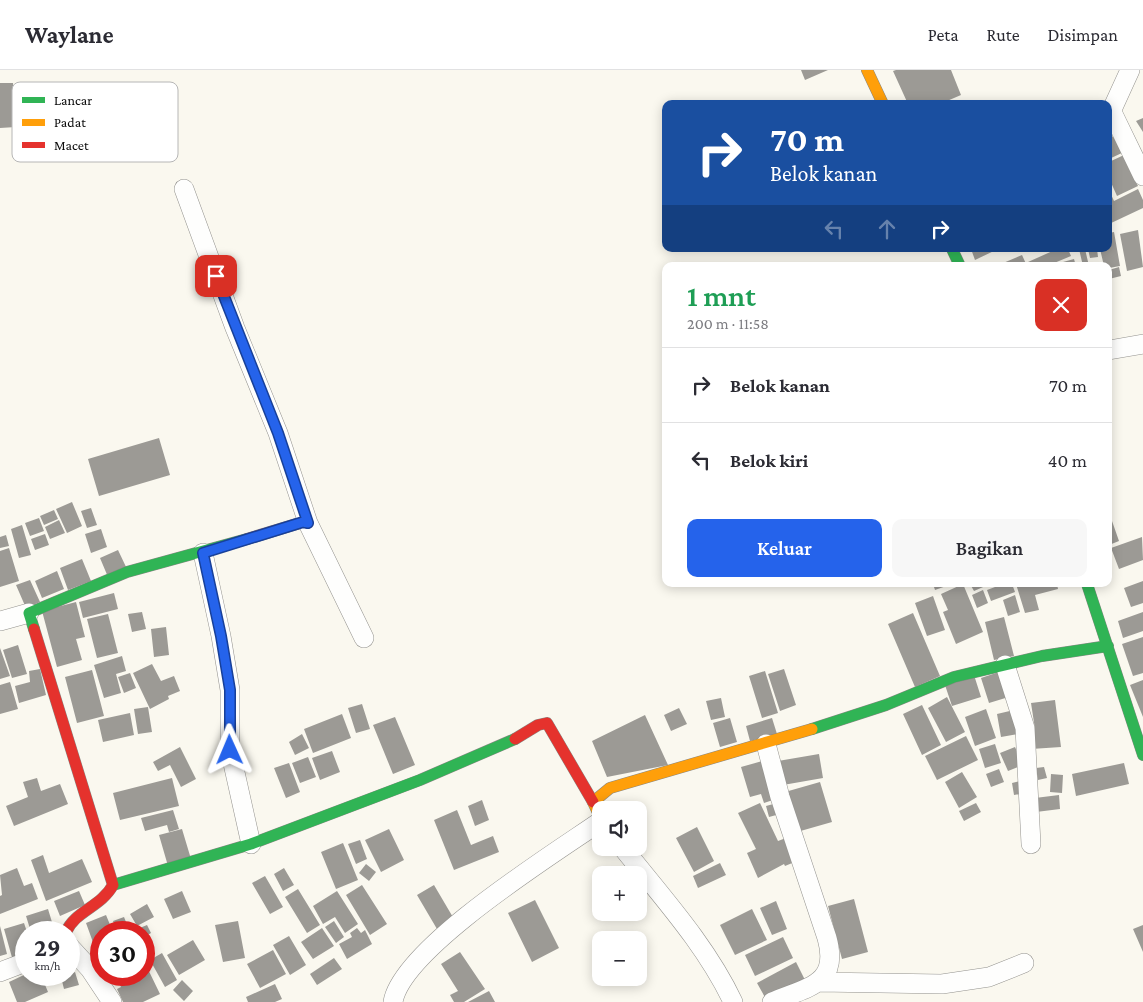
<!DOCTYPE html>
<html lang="id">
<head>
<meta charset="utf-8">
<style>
  :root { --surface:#fff; --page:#f7f7f7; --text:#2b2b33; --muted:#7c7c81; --line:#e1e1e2; --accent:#2563eb }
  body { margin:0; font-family:"Crimson Pro",serif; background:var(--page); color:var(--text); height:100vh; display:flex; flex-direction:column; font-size:19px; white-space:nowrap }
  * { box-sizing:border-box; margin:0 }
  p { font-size:16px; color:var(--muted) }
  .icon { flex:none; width:28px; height:28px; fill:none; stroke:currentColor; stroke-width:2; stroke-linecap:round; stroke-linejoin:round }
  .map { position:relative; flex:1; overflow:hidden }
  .sheet { position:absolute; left:662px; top:192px; width:450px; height:325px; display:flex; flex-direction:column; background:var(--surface); border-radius:10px; box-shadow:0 2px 12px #0003 }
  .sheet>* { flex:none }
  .hud { position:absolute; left:662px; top:30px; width:450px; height:152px; border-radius:10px; box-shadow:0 2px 12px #0003; background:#1a4fa0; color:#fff; overflow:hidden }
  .fabs { position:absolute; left:592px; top:731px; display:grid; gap:10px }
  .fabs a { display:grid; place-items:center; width:55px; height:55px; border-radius:10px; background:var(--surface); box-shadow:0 2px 12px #0003; font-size:25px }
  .speed { position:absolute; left:15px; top:851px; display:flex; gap:10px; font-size:25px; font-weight:700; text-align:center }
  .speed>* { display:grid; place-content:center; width:65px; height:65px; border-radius:50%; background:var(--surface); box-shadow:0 2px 12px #0003; line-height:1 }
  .speed small { font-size:12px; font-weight:400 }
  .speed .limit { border:8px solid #d22; background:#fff; color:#111 }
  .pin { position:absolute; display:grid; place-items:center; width:42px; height:42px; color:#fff; margin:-21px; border-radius:10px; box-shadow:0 2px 8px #0006 }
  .me { position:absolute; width:55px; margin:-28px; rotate:359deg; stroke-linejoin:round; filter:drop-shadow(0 0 4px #0008) }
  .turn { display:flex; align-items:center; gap:18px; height:105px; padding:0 25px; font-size:22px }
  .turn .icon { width:65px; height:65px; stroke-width:2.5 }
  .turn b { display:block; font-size:35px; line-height:42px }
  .lanes { display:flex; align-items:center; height:48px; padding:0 25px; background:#0003; justify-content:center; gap:25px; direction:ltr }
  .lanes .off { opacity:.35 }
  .round { display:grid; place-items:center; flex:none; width:52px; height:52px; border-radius:10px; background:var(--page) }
  .head { display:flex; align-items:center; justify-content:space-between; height:85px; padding:0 25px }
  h1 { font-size:30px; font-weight:600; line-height:38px; color:#1e9e55 }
  .button { display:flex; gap:10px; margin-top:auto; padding:10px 25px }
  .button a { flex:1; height:58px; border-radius:10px; background:var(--accent); color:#fff; font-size:20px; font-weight:600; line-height:58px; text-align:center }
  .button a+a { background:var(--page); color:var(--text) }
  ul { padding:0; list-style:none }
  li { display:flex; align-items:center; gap:15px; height:75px; padding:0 25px; border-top:1px solid var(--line) }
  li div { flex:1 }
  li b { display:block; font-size:19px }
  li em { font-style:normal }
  header { display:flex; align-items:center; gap:30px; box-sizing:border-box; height:70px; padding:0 25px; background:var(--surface); border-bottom:1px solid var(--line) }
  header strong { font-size:24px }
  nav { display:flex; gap:28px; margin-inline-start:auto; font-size:18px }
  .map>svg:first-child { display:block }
  .building { fill:#9c9a95 }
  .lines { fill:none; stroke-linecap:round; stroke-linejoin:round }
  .street-casing { stroke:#93928e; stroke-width:20 }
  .fast-casing { stroke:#898884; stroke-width:12 }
  .slow-casing { stroke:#898884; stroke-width:12 }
  .jam-casing { stroke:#898884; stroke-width:12 }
  .street { stroke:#fefefd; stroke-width:19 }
  .fast { stroke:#30b455; stroke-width:11 }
  .slow { stroke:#ff9f0a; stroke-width:11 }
  .jam { stroke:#e5322d; stroke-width:11 }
  .route-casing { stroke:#184099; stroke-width:12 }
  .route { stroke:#2563eb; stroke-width:9 }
  .key { fill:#fff; stroke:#b6b6b6; stroke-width:1 }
  .key-label { font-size:14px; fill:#0b0b0b }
</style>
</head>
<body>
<header>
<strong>Waylane</strong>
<nav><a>Peta</a><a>Rute</a><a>Disimpan</a></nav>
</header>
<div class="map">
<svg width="1143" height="932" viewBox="0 0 1143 932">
  <rect width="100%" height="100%" fill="#faf8ef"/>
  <path class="building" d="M801,0H828L805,10Z
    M896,0H951L961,25L940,34H908L893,1Z
    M0,13H13L16,57L0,58Z
    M1143,48V62L1136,51Z
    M1116,65L1124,82L1109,89V68Z
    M1124,85L1138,116L1117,126L1109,108V92Z
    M1138,119L1143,130V138L1109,154V120L1114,131Z
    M1138,160L1143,197L1127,201L1120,164Z
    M1114,162L1120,196L1109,198L1104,196L1100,179H1109V163Z
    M971,179H998L975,190Z
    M1057,179H1068L1071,186L1047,196H1030L1028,192Z
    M1079,179H1085L1089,196H1083Z
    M1088,179H1097L1098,187L1090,188Z
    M1022,185L1027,196H996Z
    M1074,189L1076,196H1052V195Z
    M1119,197L1121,206L1109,209V200Z
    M159,368L170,405L99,426L88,389Z
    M72,432L82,456L67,463L56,439Z
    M91,438L97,455L87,458L81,441Z
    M54,440L58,449L44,455L40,446Z
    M39,448L44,461L30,466L25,453Z
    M59,450L65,463L50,469L45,457Z
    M1112,451L1119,471L1109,475V452Z
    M22,455L31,485L19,488L11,459Z
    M101,459L107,477L91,483L85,464Z
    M45,464L49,475L35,480L31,469Z
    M6,465L9,476L0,478V467Z
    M1142,467L1143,490L1119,499L1111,478Z
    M9,478L19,511L0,517V481Z
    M118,480L127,499L108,507L100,488Z
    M82,489L91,511L68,520L60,498Z
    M57,501L64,519L42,528L35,511Z
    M30,510L40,532L26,538L16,515Z
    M1143,511V533L1131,537L1124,518Z
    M933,514H952L935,520Z
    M963,514L983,562L956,574L943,542L948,540L941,524Z
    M970,514H990L974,521Z
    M1003,514H1012L1015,522L991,531L987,520Z
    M1016,514H1057L1058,519L1035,525L1039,540L1025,543Z
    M983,520L988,533L977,538L972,525Z
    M114,523L118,539L83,548L79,532Z
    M1015,525L1020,542L1008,546L1003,530Z
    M933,526L945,560L927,566L915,533Z
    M76,532L85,567L76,569L82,590L57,597L42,541Z
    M142,542L146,559L132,562L128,544Z
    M1143,542V561L1123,568L1118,551Z
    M913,543L940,606L915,617L888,554Z
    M108,544L118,583L97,588L87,549Z
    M1004,547L1014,586L994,590L985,552Z
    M166,557L169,585L154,587L151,559Z
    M1143,567V603L1133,606L1122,574Z
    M18,575L27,604L12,608L3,580Z
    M0,578L10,606L0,609Z
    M122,586L126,601L116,604L121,623L104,628L94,595Z
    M152,594L161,611L174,606L180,621L168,626L169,629L150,639L133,603Z
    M40,599L46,625L19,633L15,616L30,612L29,601Z
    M784,599L796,635L780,641L768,604Z
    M92,600L104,646L77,653L65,607Z
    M1005,600L1012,626L989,633L981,608Z
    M765,601L778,643L762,648L749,606Z
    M130,603L136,618L124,623L118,607Z
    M974,605L981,627L952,636L945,615Z
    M1143,610V647L1130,615Z
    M10,612L18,639L0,644V615Z
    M947,627L965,662L946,672L928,638Z
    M721,628L725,647L711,650L706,631Z
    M1055,630L1061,677L1031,679L1027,661L1035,659L1031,633Z
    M362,634L370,659L356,663L348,638Z
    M922,635L941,675L922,685L903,644Z
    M148,637L152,662L138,664L134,639Z
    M679,638L687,654L671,661L664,645Z
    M986,639L996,668L975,676L965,647Z
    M1014,640L1018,664L1001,667L997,644Z
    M130,643L134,665L103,672L98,650Z
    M342,644L351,668L313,683L304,659Z
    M645,645L668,695L607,707L592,671Z
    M395,647L415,695L393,704L373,655Z
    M730,648L737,672L720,677L713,653Z
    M772,648L777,664L750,671L746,656Z
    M302,664L309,678L295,685L289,672Z
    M966,666L978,690L937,710L925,686Z
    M995,674L1001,693L985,698L979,679Z
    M180,677L196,709L181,717L170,695L158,701L153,692Z
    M1015,677L1023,695L1008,701L1000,683Z
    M332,681L340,702L320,710L312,688Z
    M819,684L823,708L783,715L778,691Z
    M308,687L316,707L300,713L292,693Z
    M766,690L776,729L764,733L761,724L750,727L741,697Z
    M289,693L300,722L286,728L274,698Z
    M1124,693L1129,714L1076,726L1072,704Z
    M1044,697L1047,708L1038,710L1036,698Z
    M999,699L1004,712L991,717L986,704Z
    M962,702L977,727L959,738L945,712Z
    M1051,704L1063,705L1062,723L1050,722Z
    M37,708L41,721L60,714L68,734L14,756L6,736L28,727L23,712Z
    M172,708L179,736L120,750L113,723Z
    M1024,710L1026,723L1014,725L1012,713Z
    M820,712L832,752L797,762L785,722Z
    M1059,725L1060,739L1036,742L1035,728Z
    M482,730L489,750L475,756L468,736Z
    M760,733L778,771L786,768L797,791L785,796L784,794L758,808L747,783L756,779L738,743Z
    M777,733L780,744L769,747L766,736Z
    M976,733L981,742L964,751L959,741Z
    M173,740L179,759L169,762L167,755L145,761L141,748Z
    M457,740L471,775L493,766L499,782L454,800L434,750Z
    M697,757L714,791L694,802L676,768Z
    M182,759L191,789L168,796L159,765Z
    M389,759L404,790L381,802L365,770Z
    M360,770L367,789L356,794L348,774Z
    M343,773L358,810L336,819L321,782Z
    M43,785L49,803L82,789L92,812L46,831L31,790Z
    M720,793L726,805L698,818L693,806Z
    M366,794L376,802L369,811L359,803Z
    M17,798L24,816L32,813L38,829L0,844V826L2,825L0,805Z
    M284,798L294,815L283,821L274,804Z
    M265,806L283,837L270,844L252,813Z
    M362,815L387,854L370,865L346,825Z
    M434,815L454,849L437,859L417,825Z
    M298,819L320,855L307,863L285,827Z
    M79,821L85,835L60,846L54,831Z
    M182,821L191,842L173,849L164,829Z
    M337,821L358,854L345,863L335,847L323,854L313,836Z
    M854,829L868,882L842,889L828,836Z
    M535,830L559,878L532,892L508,843Z
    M776,831L787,859L772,865L760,838Z
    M147,834L154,847L137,856L130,844Z
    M48,839L55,862H31L26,846Z
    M752,839L767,870L735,885L720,855Z
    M106,845L113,862H101V872L94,875L86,853Z
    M124,847L130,862H117L113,851Z
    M238,851L245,888L223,892L215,855Z
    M334,851L344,867L336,873L325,857Z
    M24,853L27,862L26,887L13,891L4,859Z
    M147,855L151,863L144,867V862H136L135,860Z
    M1143,855V882L1133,859Z
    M0,856L7,884L0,886Z
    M322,858L334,876L313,889L301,872Z
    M357,858L361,863L365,860L372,874L347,889L339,874L352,867L350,863Z
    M289,866L306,895L290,905L273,875Z
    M783,867L793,888L755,906L745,885Z
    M193,870L205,890L179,905L167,885Z
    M101,876V894L95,879Z
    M273,880L286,904L260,918L247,894Z
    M460,882L485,919L464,932H454L450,925L458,921L441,894Z
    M162,883L177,910L165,917L150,890Z
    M144,884L146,890L144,891L160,924L143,932H123L117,919L121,917L116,907L144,905Z
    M334,888L342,899L317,915L310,904Z
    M796,892L805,910L767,931L757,913Z
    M75,902L79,915L64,919L61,907Z
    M26,904L41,905L48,922L25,932H17L9,912Z
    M182,910L193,921L184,931L173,920Z
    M275,914L282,929L275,932H248L246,927Z
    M489,921L495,932H468Z"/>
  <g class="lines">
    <g class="street-casing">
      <path id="street" d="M1112,42L1143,106
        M1109,46L1130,0
        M184,119L235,258L278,363L308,453L364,568
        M1109,280L1143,274
        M203,483L221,566L230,620V680L251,774
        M0,551L29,543
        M1005,595L1025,658L1031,774
        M766,674L780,727L827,868C840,915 807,917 772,932
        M623,778C662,827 706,875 733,932
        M69,876L90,899L112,932
        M0,902L26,892
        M819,912L942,914L989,907L1024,893
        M393,932C402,878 555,783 601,751"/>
    </g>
    <g class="fast-casing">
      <path id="fast" d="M952,179L960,196
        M1087,514L1143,685
        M34,559L29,543L127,502L247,469
        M812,659L886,635L954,607L1042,586L1108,576
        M113,815L251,774L420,710L515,669"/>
    </g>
    <g class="slow-casing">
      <path id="slow" d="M867,0L883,34
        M601,749L593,732L610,718L812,659"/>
    </g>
    <g class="jam-casing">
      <path id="jam" d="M247,469L303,452L308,453
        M34,559L113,815C101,837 75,841 66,862
        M515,669L538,655L547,653L593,732"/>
    </g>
    <use href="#street" class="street"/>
    <use href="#fast" class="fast"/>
    <use href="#slow" class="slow"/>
    <use href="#jam" class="jam"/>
  </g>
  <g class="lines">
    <g class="route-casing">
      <path id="route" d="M216,206L278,363L308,453L303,452L203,483L221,566L230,620V680"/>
    </g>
    <use href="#route" class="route"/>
  </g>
  <rect x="12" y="12" width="166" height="80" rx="8" class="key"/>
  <rect x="22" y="27" width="23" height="6" fill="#30b455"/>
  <rect x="22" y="49" width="23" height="7" fill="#ff9f0a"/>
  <rect x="22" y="72" width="23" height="6" fill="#e5322d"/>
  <g class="key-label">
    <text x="54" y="35">Lancar</text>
    <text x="54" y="57">Padat</text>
    <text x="54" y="80">Macet</text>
  </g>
</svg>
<div class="fabs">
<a><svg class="icon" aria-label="sound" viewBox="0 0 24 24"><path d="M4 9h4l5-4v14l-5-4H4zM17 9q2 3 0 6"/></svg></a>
<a>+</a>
<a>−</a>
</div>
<div class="speed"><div>29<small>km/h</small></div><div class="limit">30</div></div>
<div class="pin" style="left:216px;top:206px;background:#d93025"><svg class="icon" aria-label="arrive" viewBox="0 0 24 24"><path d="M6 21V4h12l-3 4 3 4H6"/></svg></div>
<svg class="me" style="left:230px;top:680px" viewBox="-20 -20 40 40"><path d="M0-17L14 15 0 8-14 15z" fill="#2563eb" stroke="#fff" stroke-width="4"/></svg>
<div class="hud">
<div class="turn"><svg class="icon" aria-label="right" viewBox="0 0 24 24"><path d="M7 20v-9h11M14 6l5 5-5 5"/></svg><div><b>70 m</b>Belok kanan</div></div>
<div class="lanes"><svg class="icon off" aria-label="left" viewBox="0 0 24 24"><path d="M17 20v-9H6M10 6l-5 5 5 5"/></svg><svg class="icon off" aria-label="ahead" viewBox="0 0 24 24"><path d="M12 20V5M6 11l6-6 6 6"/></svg><svg class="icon" aria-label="right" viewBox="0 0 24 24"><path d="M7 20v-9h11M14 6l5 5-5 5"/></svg></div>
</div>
<section class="sheet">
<div class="head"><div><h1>1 mnt</h1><p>200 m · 11:58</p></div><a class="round" style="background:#d93025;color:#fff"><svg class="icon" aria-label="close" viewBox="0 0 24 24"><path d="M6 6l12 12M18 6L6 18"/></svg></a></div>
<ul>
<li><svg class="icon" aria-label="right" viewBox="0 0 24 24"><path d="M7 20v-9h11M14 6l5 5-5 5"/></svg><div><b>Belok kanan</b></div><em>70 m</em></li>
<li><svg class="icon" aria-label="left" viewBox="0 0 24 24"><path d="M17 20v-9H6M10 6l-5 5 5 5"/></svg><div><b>Belok kiri</b></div><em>40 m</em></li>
</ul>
<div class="button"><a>Keluar</a><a>Bagikan</a></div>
</section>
</div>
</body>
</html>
